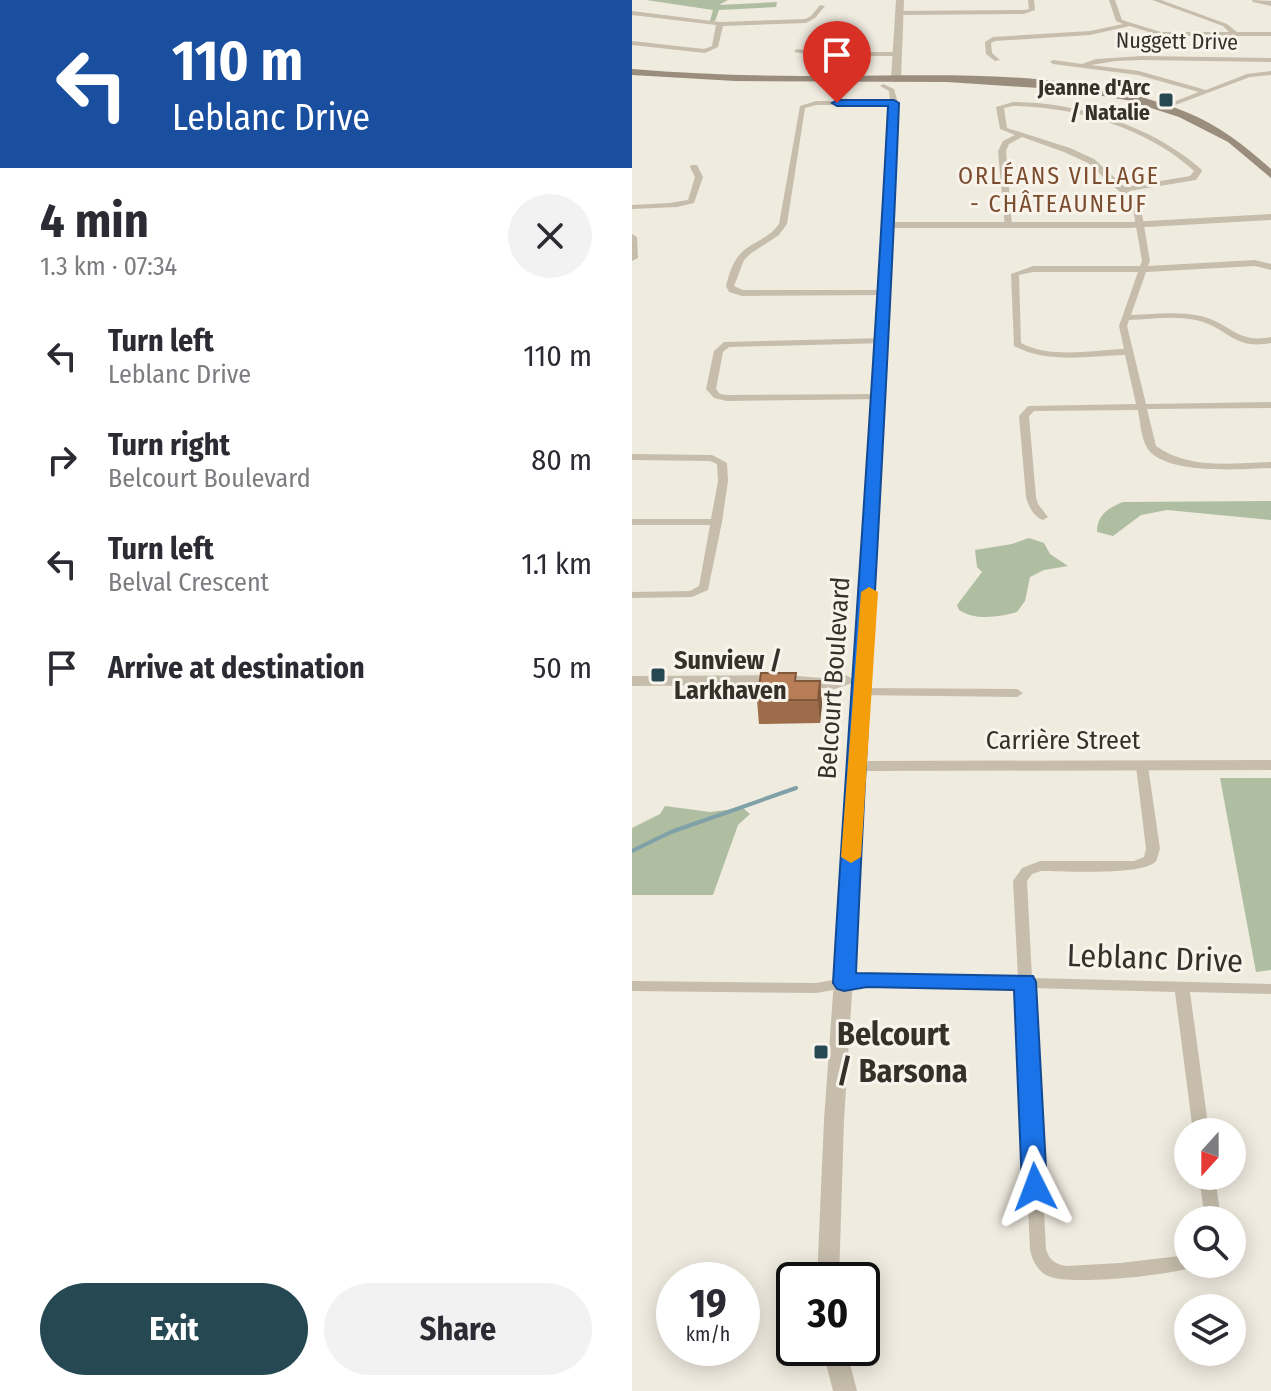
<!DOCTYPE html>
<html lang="en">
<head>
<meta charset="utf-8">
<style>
  :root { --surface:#fff; --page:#f2f2f3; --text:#2b2b33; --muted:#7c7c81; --accent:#254852 }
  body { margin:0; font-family:"Fira Sans Condensed",sans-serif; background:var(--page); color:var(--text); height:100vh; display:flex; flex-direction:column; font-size:30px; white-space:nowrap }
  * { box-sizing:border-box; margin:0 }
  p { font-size:26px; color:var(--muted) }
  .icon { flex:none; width:44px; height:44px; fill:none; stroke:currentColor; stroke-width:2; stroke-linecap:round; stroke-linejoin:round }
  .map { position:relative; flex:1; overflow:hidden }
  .details { display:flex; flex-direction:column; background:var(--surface); width:632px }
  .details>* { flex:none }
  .top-card { background:#1a4fa0; color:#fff; overflow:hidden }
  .needle { width:52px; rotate:201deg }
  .tools { position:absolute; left:542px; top:1118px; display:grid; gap:16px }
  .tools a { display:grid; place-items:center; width:72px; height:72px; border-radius:50%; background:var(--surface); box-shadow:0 4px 20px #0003; font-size:40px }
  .speed { position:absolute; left:24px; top:1262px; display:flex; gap:16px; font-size:40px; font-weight:700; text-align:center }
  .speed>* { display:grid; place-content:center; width:104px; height:104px; border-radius:50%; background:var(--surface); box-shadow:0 4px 20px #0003; line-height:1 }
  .speed small { font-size:20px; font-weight:400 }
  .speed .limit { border:4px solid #111; border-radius:12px; background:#fff; color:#111 }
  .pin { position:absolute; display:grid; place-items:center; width:68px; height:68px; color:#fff; margin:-82px -34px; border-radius:50% 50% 50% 0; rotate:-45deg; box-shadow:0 0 8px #0007 }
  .pin .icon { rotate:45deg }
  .me { position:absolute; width:88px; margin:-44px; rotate:357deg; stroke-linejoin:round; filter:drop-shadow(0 0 6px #0008) }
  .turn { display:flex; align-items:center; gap:28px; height:168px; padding:0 40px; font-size:36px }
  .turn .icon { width:104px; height:104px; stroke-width:2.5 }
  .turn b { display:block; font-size:56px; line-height:68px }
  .round { display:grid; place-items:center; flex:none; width:84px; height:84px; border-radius:42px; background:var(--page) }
  .head { display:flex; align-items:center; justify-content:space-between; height:136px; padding:0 40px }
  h1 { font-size:48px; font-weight:700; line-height:60px }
  .action { display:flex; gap:16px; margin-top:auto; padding:16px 40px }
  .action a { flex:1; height:92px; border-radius:48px; background:var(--accent); color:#fff; font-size:32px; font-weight:700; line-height:92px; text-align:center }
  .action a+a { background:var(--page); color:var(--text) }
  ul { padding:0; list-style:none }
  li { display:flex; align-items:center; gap:24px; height:104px; padding:0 40px }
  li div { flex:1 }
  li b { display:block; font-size:30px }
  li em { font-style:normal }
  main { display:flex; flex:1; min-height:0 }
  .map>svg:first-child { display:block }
  .green { fill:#afbda1 }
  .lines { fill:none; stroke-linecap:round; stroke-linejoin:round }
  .stream { stroke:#81a1a9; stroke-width:4 }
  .minor { fill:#c6bdac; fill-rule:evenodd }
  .tertiary { fill:#c6bdac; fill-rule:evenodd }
  .secondary { fill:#9a8d7e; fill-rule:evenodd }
  .wall { fill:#9d6c4a }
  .shaded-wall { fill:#80583c }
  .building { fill:#b77d56; stroke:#80583c; stroke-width:2 }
  .route { fill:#1a73e8; stroke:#114b97; stroke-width:2 }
  .slow { fill:#f59e0b }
  .poi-dot { fill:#254852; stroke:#f8f4eb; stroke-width:3 }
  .labels { text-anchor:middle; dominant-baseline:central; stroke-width:6; stroke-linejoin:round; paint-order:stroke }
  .far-street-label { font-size:22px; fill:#36302a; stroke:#f8f4eb }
  .far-poi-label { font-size:22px; font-weight:bold; fill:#36302a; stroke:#f8f4eb; text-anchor:end }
  .far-neighbourhood-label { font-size:24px; letter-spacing:2px; fill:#7b4c2d; stroke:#f8f4eb }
  .poi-label { font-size:26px; font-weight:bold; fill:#36302a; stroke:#f8f4eb; text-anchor:start }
  .street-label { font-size:26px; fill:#36302a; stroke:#f8f4eb }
  .near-street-label { font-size:32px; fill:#36302a; stroke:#f8f4eb }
  .near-poi-label { font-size:32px; font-weight:bold; fill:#36302a; stroke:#f8f4eb; text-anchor:start }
</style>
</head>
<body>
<main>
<section class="details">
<div class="top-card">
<div class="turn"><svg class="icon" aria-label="left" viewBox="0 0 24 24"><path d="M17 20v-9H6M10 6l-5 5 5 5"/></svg><div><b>110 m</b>Leblanc Drive</div></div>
</div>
<div class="head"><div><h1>4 min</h1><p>1.3 km · 07:34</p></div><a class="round"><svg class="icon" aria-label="close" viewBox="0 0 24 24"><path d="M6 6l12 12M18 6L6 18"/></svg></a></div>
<ul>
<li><svg class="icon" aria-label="left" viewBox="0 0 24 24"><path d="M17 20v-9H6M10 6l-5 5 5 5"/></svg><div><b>Turn left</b><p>Leblanc Drive</p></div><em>110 m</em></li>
<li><svg class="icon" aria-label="right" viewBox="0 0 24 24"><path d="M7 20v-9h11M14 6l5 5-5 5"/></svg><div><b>Turn right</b><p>Belcourt Boulevard</p></div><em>80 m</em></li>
<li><svg class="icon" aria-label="left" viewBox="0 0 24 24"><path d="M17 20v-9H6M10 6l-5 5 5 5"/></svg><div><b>Turn left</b><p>Belval Crescent</p></div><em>1.1 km</em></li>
<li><svg class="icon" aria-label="arrive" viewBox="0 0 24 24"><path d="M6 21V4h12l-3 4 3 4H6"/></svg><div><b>Arrive at destination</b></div><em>50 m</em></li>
</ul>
<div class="action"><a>Exit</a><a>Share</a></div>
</section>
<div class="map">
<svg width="639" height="1391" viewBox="0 0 639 1391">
  <rect width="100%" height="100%" fill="#f0ebdf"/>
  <path class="green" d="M14,0H96L87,5L145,2L144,7L87,10L83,21H78L81,10Z
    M639,501V520L535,510L509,515L481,536L465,532C465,515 476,508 491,502Z
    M397,538L412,543L418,554L436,566L412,570L398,577L393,601L385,612C367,617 344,621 327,610L325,605L350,572L345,567L343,550L380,544Z
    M588,778H639V970L624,972Z
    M33,806L78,812L111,808L118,814L106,825L81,895H0V828L28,814Z"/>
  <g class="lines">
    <path class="stream" d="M0,851L39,832L164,788"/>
    <path class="minor" d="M396,0H402L403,10L392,14L267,15L264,13L267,11L392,10L397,9Z
      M477,0H483L490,20L529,32H597L591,26L520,0H529L595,24L605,32H639V36H529L498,26L458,35L363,41L359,43L360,53L368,60L363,61L354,54L353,42L361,37L458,31L491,24L484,21Z
      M188,5L193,6L183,18L174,23L91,26L86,47L73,53L0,45V41L72,49L80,46L84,25L0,15V11L88,22L173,19L179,16Z
      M165,49L185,52H266L269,54L266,56H185L163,52L162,51Z
      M510,56L639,58V62L510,60L484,61L459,65L507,71L574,90L615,74L639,71V75L618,77L538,107L534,105L536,104L567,92L506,75L421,64L418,62L421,60L450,64L464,59Z
      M251,84L262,89L266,103L259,227L252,225L258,105H184L173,108L155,224L147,235L118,254L112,260L102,286L111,290H254L257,291V295L110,296L97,292L94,286C97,274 101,260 111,251C124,240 136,239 147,224L168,106L184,101H258L257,91L248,86Z
      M381,102C445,102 520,126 569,169L570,171L564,180L497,191L508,202L518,261L516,266L623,260L639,264V270L623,266L514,272L499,315C522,314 546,311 569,316C598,323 605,344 639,337V343C602,350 598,330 568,321C545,315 520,319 497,320L495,326L514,404L639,402V408L515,409L524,446C558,470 599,463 639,462V468C611,469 529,476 514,446C509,436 508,421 506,410L402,411L397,416L404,497L406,504L416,517L411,520C402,517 396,506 394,497L387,416L396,406L504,404L493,355C457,356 415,364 382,346L379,274L401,266H508L510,261L500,203L456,163L432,152L390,137L377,144L374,151L380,225L373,227L366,151L371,141L383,135L368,129L364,107ZM381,106C444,107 515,128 562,171L558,176L493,187L462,159L438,148L375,128L372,108ZM401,272H506L487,326L492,349C460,350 419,359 389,343L387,275Z
      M59,165H65L71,177L62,203L45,207L0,209V205L37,203L56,200L63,177L58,167Z
      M251,338L254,339V343L97,347L91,352L84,389L88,394L95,395L249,394L254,397L252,399L95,401L82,398L74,389L82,351L92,342Z
      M0,454L80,455L95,463L96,481L90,522L76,590L60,597L0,598V592L58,591L67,586L78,525H0V519H79L86,481L85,464L78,461L0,460Z
      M229,688L385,689L391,693L385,697L225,695L223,692Z
      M510,762L516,766L528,849C527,851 525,860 524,861C513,876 430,871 409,871L400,874L395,881L400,978L639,984V994L558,992L577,1132H561L543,992L400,988L414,1249C417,1260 424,1265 435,1266L488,1263L556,1255V1264H563L562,1267C538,1275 434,1287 414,1275C404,1269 400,1259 398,1249L386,988L235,984L184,993L0,991V981L184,983L235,974L386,977L381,881L390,868L408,861H502L512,857L514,849L504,766Z
      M567,1176H583L589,1220H573Z"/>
    <path class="tertiary" d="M264,0H272L269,79L264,82L259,79Z
      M620,0L639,1V6L621,2Z
      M639,214V220L497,228H261L234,761L639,760V770L234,771L212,1120L207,1280H185L192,1120L217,770L215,766L217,762L251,225L256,222H497Z
      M0,234L5,237L6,258L0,261Z
      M154,675L202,679L214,675L222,680L220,683L203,689L154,685L0,686V676Z
      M190,1348H214L225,1391H201Z"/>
    <path class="secondary" d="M0,69C69,75 137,76 206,76C321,75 445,69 554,112C587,125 613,146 639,169V178L596,142L547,117L494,100L436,90L315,82L103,81L0,75Z"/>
  </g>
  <path class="wall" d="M188,681L190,704L188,723L127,724L125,700Z"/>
  <path class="shaded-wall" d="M188,681L190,704L188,723L186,700Z"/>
  <path class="building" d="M129,673H164L163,681H188L186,700H125Z"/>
  <path class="route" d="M262,100L267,103C256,393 236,683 224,973L401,976L404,982L415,1187L411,1195L403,1198L394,1195L390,1187L382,990L235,987L212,991L205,989L201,983C218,691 241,399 256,106H205L200,103L205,100Z"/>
  <path class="slow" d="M237,587L246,592L229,857L219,863L209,857L229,592Z"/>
  <g class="poi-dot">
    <rect x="526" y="92" width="16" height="16" rx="4"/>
    <rect x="18" y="667" width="16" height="16" rx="4"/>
    <rect x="181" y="1044" width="16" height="16" rx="4"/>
  </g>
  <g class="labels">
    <g class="far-street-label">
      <text transform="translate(545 41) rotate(1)">Nuggett Drive</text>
    </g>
    <g class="far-poi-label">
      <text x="518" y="87">Jeanne d'Arc<tspan x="518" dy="25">/ Natalie</tspan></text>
    </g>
    <g class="far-neighbourhood-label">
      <text x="427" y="176">ORLÉANS VILLAGE<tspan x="427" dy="28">- CHÂTEAUNEUF</tspan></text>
    </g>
    <g class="poi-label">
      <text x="42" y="660">Sunview /<tspan x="42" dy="30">Larkhaven</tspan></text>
    </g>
    <g class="street-label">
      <text transform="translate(202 678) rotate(-86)">Belcourt Boulevard</text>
      <text x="431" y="740">Carrière Street</text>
    </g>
    <g class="near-street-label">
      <text transform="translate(523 958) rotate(2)">Leblanc Drive</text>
    </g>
    <g class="near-poi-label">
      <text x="205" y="1034">Belcourt<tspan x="205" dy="37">/ Barsona</tspan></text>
    </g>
  </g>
</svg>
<div class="tools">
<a><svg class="needle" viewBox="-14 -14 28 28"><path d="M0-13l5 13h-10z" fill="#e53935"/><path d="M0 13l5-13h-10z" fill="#7c7c81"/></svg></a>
<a><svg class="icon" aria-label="search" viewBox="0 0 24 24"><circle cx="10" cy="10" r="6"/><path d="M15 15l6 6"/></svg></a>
<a><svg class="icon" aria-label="layers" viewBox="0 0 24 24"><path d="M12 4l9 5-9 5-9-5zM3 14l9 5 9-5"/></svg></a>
</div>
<div class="speed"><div>19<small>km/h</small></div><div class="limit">30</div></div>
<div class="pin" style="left:205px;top:103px;background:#d93025"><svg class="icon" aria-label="arrive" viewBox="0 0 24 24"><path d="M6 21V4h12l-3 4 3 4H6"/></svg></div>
<svg class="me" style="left:403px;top:1187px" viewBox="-20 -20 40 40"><path d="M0-17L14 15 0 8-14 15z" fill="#1a73e8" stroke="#fff" stroke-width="4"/></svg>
</div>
</main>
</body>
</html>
